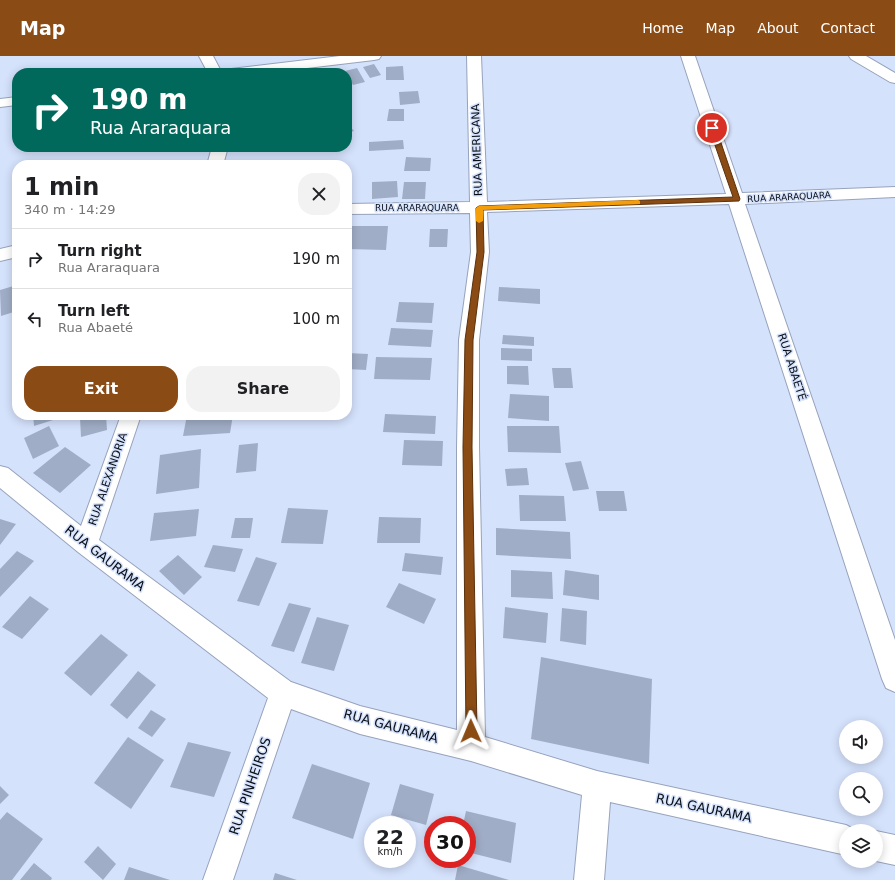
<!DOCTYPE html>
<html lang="en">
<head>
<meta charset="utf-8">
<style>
  :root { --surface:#fff; --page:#f2f2f2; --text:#202124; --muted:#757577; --line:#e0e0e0; --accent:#8b4b14 }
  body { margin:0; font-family:"DejaVu Sans",sans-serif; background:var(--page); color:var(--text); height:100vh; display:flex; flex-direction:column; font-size:15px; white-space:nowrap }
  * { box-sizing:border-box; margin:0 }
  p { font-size:13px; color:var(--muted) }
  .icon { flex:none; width:22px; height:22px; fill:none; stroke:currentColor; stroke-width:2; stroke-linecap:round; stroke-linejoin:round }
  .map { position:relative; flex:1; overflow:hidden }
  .details { position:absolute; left:12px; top:104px; width:340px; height:260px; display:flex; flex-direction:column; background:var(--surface); border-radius:16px; box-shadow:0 2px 10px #0003 }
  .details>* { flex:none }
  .hud { position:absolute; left:12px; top:12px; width:340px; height:84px; border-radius:16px; box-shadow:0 2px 10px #0003; background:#00695c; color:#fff; overflow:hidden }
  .controls { position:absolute; left:839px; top:664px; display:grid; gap:8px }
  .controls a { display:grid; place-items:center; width:44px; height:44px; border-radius:50%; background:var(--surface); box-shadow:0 2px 10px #0003; font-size:20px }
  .speed { position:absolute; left:364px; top:760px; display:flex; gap:8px; font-size:20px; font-weight:700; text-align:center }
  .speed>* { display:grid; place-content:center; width:52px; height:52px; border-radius:50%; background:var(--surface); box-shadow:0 2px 10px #0003; line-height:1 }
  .speed small { font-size:10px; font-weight:400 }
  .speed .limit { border:6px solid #d22; background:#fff; color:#111 }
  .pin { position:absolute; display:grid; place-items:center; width:34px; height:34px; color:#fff; margin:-17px; border:2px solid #fff; border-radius:50%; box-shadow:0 1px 4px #0007 }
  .me { position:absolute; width:44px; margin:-22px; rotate:359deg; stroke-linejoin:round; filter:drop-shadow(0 0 3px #0008) }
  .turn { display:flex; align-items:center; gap:14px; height:84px; padding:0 12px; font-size:18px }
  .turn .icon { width:52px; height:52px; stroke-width:2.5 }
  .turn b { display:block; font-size:28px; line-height:34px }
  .round { display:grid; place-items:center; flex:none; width:42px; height:42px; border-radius:16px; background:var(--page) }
  .overview { display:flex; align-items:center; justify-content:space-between; height:68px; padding:0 12px }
  h1 { font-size:24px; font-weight:700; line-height:30px }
  .cta { display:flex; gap:8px; margin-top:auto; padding:8px 12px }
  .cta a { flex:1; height:46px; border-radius:16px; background:var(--accent); color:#fff; font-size:16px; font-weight:700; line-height:46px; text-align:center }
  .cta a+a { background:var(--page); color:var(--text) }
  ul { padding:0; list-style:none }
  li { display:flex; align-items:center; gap:12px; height:60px; padding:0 12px; border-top:1px solid var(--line) }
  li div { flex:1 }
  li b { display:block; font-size:15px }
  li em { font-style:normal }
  header { display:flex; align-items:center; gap:24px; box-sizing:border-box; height:56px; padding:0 20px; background:var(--accent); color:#fff }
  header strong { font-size:19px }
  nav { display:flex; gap:22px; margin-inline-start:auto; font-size:14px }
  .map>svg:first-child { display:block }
  .building { fill:#a0adc6 }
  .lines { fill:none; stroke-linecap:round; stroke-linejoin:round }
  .minor-casing { stroke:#97a3bc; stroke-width:2 }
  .minor { fill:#fff; fill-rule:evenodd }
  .route { fill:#8b4b14; stroke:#5a310d }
  .slow { fill:#f59e0b }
  .labels { text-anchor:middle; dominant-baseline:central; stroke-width:3; stroke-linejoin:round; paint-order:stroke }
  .far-street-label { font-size:9px; fill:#0a0f17; stroke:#d5e2fc }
  .street-label { font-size:11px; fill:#0a0f17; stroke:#d5e2fc }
  .near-street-label { font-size:13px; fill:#0a0f17; stroke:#d5e2fc }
</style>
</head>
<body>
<header>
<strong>Map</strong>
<nav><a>Home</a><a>Map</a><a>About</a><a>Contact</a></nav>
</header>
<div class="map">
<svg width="895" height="824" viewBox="0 0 895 824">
  <rect width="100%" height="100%" fill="#d5e2fc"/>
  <path class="building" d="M374,8L381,19L370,22L363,11Z
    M403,10L404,24H386V11Z
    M357,12L365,26L353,29L345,15Z
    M418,35L420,47L400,49L399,36Z
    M389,53H404V65H387Z
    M347,67L354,75L347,77Z
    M403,84L404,93L369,95V86Z
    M266,91H294V93L265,95Z
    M406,101L431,102L430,115H404Z
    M397,125L398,141L372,143V126Z
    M404,126H426L425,143H402Z
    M347,170H388L386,194L347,193Z
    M430,173H448L447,191H429Z
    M17,229V255L1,260L0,234Z
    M499,231L540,233V248L498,245Z
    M399,246L434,247L432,267L396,266Z
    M391,272L433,274L431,291L388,289Z
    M503,279L534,281V290L502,288Z
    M501,292L532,293V305L501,304Z
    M347,297L368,298L366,314L347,313Z
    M376,301L432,302L430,324L374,323Z
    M507,310H528L529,329L507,328Z
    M552,312H571L573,332H554Z
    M510,338L549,340V365L508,362Z
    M385,358L436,360L435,378L383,376Z
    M33,359H69L34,370Z
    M92,359H106L107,374L81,381L80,362Z
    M187,359H233L230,377L183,380Z
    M49,370L59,390L33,403L24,382Z
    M507,370H559L561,397L508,396Z
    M404,384L443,385L442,410L402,409Z
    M258,387L256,415L236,417L239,389Z
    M65,391L91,409L60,437L33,417Z
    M201,393L199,432L156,438L160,399Z
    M581,405L589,433L573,435L565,407Z
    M527,412L529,429L507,430L505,413Z
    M596,435H624L627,455H599Z
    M519,439L564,440L566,465H520Z
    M288,452L328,454L323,488L281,487Z
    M199,453L196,480L150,485L154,457Z
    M379,461L421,462L420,487H377Z
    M235,462H253L250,482H231Z
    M0,463L16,468L0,489Z
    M496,472L570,476L571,503L496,499Z
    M213,489L243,493L235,516L204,511Z
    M17,495L34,505L0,541V513Z
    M405,497L443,501L441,519L402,515Z
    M178,499L202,521L184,539L159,515Z
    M256,501L277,507L259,550L237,545Z
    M511,514L552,516L553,543L511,541Z
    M565,514L599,519V544L563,539Z
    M399,527L436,543L424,568L386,551Z
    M30,540L49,553L22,583L2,571Z
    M289,547L311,552L294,596L271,590Z
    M505,551L548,557L546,587L503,582Z
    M562,552L587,555L586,589L560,585Z
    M317,561L349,569L334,615L301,607Z
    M101,578L128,599L91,640L64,617Z
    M541,601L652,623L649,708L531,683Z
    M138,615L156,629L127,663L110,649Z
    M151,654L166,663L152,681L138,672Z
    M128,681L164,704L131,753L94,727Z
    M188,686L231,696L214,741L170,731Z
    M312,708L370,727L353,783L292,762Z
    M400,728L434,738L426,769L391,759Z
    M0,730L9,739L0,748Z
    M466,755L516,767L511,807L467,796V769H463Z
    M7,756L43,783L12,824H0V764Z
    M98,790L116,808L103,824L84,806Z
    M34,807L52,822L51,824H20Z
    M458,809L509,824H455Z
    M129,811L170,824H124Z
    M275,817L297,824H273Z"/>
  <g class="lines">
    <g class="minor-casing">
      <path id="minor" d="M199,0H213L222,17H208Z
        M340,0H381L379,3L374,4L265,17H224L226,14L231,13Z
        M467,0H481L487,146L726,138L681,0H695L742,137L895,131V141L745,148L895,584V636L886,632L882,623L729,148L487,156L489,196L479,284V391L485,681L597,715L846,769L857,775H846V799L610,746L604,824H574L582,739L471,705L360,678L291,653L233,824H203L268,642L78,496L0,432V410L8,412L81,470L121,359H141L99,484L291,626L360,650L457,674V391L459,284L471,196L470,157L347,158V148L470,146Z
        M849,0H866L895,17V27L890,26L851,3Z
        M17,41V49L0,51V43Z
        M212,91H228L223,109H207Z
        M17,189V201L0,205V193Z
        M876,775L895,779V809L876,805Z"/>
    </g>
    <use href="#minor" class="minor"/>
  </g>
  <path class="route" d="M710,70L716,72L740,143L739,145L483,154L484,196L473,284L472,391L477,675L475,679L471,681L467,679L466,675L463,391L465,284L477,196L476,152L479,150L733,141L709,72Z"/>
  <path class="slow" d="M638,144L640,145V148L483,154V165L479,167L476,165V152L479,150Z"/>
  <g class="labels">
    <g class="far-street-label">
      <text transform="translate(789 141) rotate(-3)">RUA ARARAQUARA</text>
      <text x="417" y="152">RUA ARARAQUARA</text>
    </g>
    <g class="street-label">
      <text transform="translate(477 94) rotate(-92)">RUA AMERICANA</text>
      <text transform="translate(792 311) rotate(72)">RUA ABAETÉ</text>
      <text transform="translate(108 423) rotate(-71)">RUA ALEXANDRIA</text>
    </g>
    <g class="near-street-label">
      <text transform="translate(105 502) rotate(38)">RUA GAURAMA</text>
      <text transform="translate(391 670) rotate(15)">RUA GAURAMA</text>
      <text transform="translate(250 730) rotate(-71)">RUA PINHEIROS</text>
      <text transform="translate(704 752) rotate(12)">RUA GAURAMA</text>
    </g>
  </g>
</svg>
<div class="controls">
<a><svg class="icon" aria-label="sound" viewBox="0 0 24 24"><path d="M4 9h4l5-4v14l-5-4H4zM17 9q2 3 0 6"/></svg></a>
<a><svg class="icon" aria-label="search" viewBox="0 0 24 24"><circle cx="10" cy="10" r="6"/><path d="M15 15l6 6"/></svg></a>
<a><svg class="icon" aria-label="layers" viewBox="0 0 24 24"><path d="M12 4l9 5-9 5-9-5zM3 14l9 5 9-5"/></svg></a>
</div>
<div class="speed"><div>22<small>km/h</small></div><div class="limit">30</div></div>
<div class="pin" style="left:712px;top:72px;background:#d93025"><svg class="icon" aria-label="arrive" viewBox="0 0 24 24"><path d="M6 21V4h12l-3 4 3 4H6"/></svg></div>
<svg class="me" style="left:471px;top:675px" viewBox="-20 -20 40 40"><path d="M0-17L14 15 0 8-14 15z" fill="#8b4b14" stroke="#fff" stroke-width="4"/></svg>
<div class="hud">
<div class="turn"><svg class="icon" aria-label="right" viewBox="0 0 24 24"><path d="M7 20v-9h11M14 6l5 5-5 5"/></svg><div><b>190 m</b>Rua Araraquara</div></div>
</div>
<section class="details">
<div class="overview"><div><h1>1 min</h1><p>340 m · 14:29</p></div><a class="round"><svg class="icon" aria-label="close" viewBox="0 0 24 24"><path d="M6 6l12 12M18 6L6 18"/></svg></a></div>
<ul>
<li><svg class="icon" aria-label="right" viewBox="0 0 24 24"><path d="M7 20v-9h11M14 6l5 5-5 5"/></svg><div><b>Turn right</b><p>Rua Araraquara</p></div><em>190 m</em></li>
<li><svg class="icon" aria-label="left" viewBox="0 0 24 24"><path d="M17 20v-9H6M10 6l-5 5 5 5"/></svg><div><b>Turn left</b><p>Rua Abaeté</p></div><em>100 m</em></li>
</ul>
<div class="cta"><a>Exit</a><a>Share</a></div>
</section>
</div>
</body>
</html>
